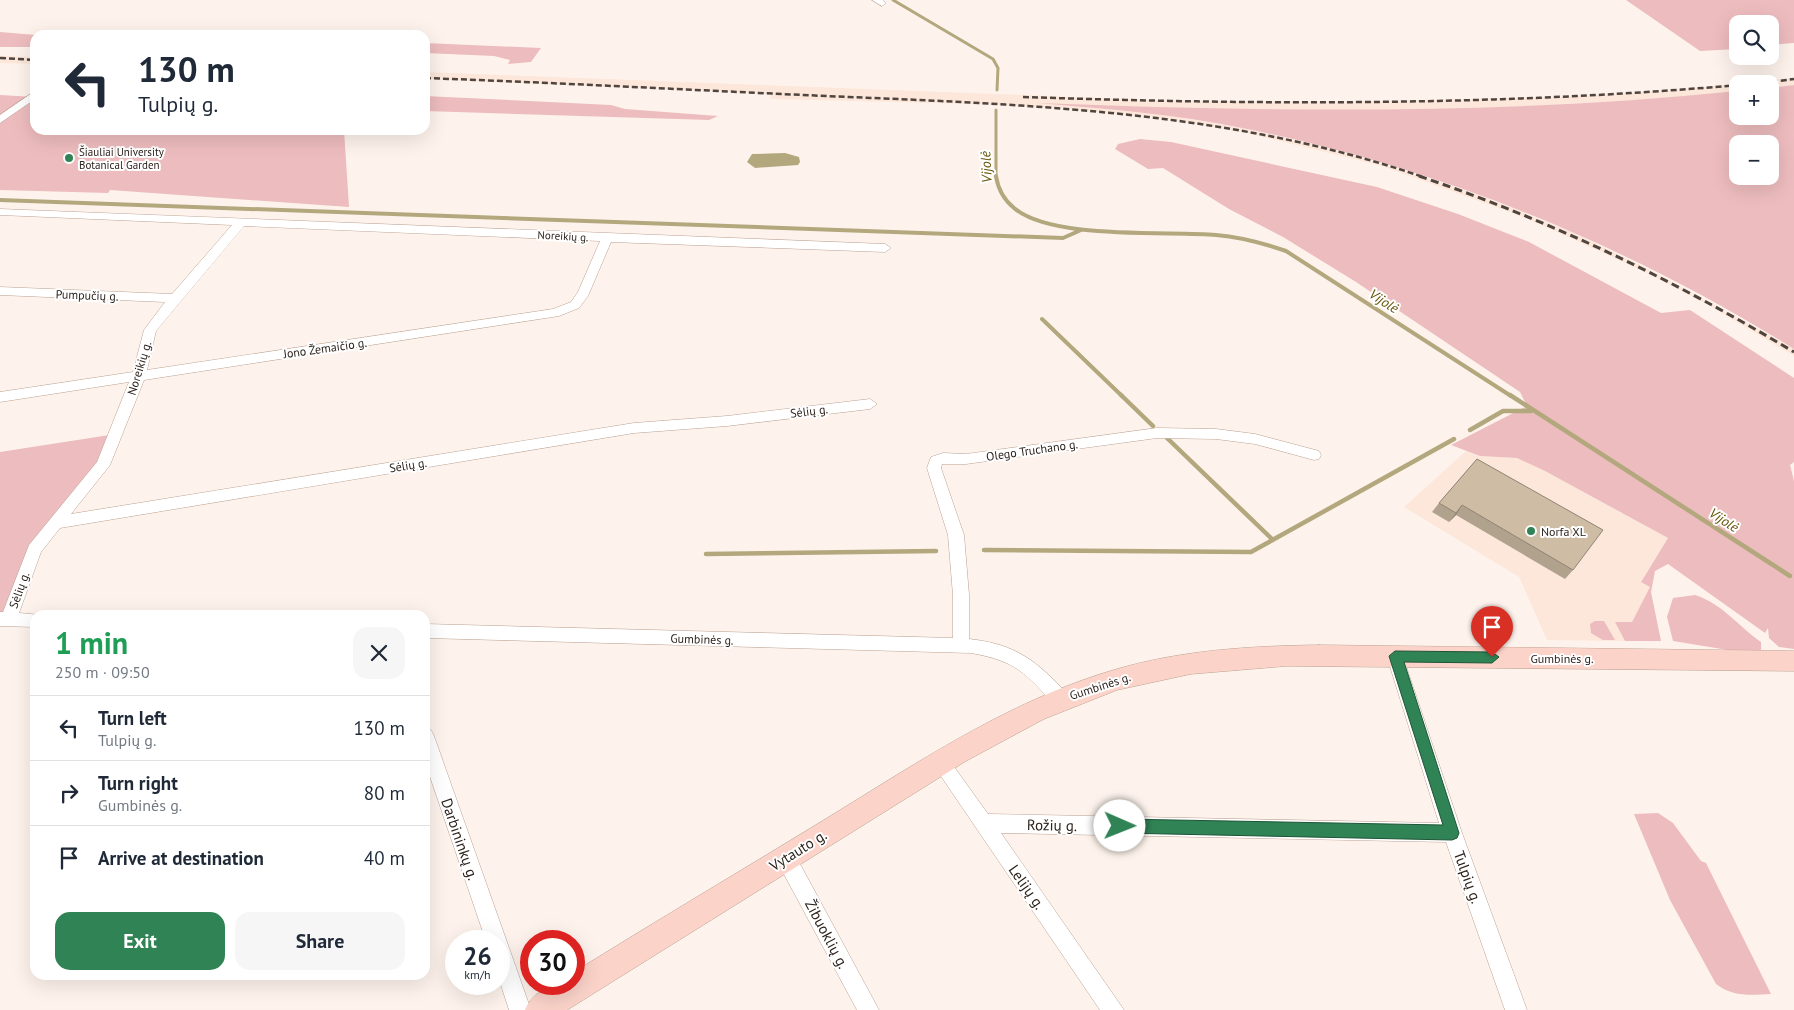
<!DOCTYPE html>
<html lang="en">
<head>
<meta charset="utf-8">
<style>
  :root { --surface:#fff; --page:#f6f6f7; --text:#1f2937; --muted:#747a83; --line:#e0e1e3; --accent:#308355 }
  body { margin:0; font-family:"PT Sans",sans-serif; background:var(--page); color:var(--text); height:100vh; display:flex; flex-direction:column; font-size:19px; white-space:nowrap }
  * { box-sizing:border-box; margin:0 }
  p { font-size:16px; color:var(--muted) }
  .icon { flex:none; width:28px; height:28px; fill:none; stroke:currentColor; stroke-width:2; stroke-linecap:round; stroke-linejoin:round }
  .map { position:relative; flex:1; overflow:hidden }
  .panel { position:absolute; left:30px; top:610px; width:400px; height:370px; display:flex; flex-direction:column; background:var(--surface); border-radius:15px; box-shadow:0 5px 20px #0002 }
  .panel>* { flex:none }
  .banner { position:absolute; left:30px; top:30px; width:400px; height:105px; border-radius:15px; box-shadow:0 5px 20px #0002; background:#fff; color:var(--text); overflow:hidden }
  .buttons { position:absolute; left:1729px; top:15px; display:grid; gap:10px }
  .buttons a { display:grid; place-items:center; width:50px; height:50px; border-radius:10px; background:var(--surface); box-shadow:0 5px 20px #0002; font-size:25px }
  .speed { position:absolute; left:445px; top:930px; display:flex; gap:10px; font-size:25px; font-weight:700; text-align:center }
  .speed>* { display:grid; place-content:center; width:65px; height:65px; border-radius:50%; background:var(--surface); box-shadow:0 5px 20px #0002; line-height:1 }
  .speed small { font-size:12px; font-weight:400 }
  .speed .limit { border:8px solid #d22; background:#fff; color:#111 }
  .pin { position:absolute; display:grid; place-items:center; width:42px; height:42px; color:#fff; margin:-51px -21px; border-radius:50% 50% 50% 0; rotate:-45deg; box-shadow:0 0 5px #0007 }
  .pin .icon { rotate:45deg }
  .me { position:absolute; width:55px; margin:-28px; rotate:91deg; stroke-linejoin:round; filter:drop-shadow(0 0 4px #0008) }
  .turn { display:flex; align-items:center; gap:18px; height:105px; padding:0 25px; font-size:22px }
  .turn .icon { width:65px; height:65px; stroke-width:2.5 }
  .turn b { display:block; font-size:35px; line-height:42px }
  .round { display:grid; place-items:center; flex:none; width:52px; height:52px; border-radius:15px; background:var(--page) }
  .summary { display:flex; align-items:center; justify-content:space-between; height:85px; padding:0 25px }
  h1 { font-size:30px; font-weight:700; line-height:38px; color:#1e9e55 }
  .primary-button { display:flex; gap:10px; margin-top:auto; padding:10px 25px }
  .primary-button a { flex:1; height:58px; border-radius:15px; background:var(--accent); color:#fff; font-size:20px; font-weight:700; line-height:58px; text-align:center }
  .primary-button a+a { background:var(--page); color:var(--text) }
  ul { padding:0; list-style:none }
  li { display:flex; align-items:center; gap:15px; height:65px; padding:0 25px; border-top:1px solid var(--line) }
  li div { flex:1 }
  li b { display:block; font-size:19px }
  li em { font-style:normal }
  .map>svg:first-child { display:block }
  .built { fill:#fce7da }
  .green { fill:#edbcbe; fill-rule:evenodd }
  .water { fill:#b3a87d }
  .lines { fill:none; stroke-linecap:round; stroke-linejoin:round }
  .stream-far2 { stroke:#b3a87d; stroke-width:3 }
  .stream-far1 { stroke:#b3a87d; stroke-width:4 }
  .stream { stroke:#b3a87d; stroke-width:4.5 }
  .street-casing { stroke:#baa191; stroke-width:1 }
  .secondary-casing { stroke:#baa191; stroke-width:1 }
  .street { fill:#fff; fill-rule:evenodd }
  .secondary { fill:#fbd3c9; fill-rule:evenodd }
  .rail-far1 { stroke:#4f443e; stroke-width:2.5; stroke-dasharray:6 3; stroke-linecap:butt }
  .rail { stroke:#4f443e; stroke-width:3; stroke-dasharray:8 4.5; stroke-linecap:butt }
  .wall { fill:#b1a28e }
  .shaded-wall { fill:#908474 }
  .building { fill:#cebca5; stroke:#908474 }
  .route { fill:#308355; stroke:#1f5537 }
  .poi-dot { fill:#308355; stroke:#fff; stroke-width:2 }
  .labels { text-anchor:middle; dominant-baseline:central; stroke-width:4; stroke-linejoin:round; paint-order:stroke }
  .far-poi-label { font-size:11px; fill:#2d231d; stroke:#fff; text-anchor:start }
  .far-street-label { font-size:11px; fill:#2d231d; stroke:#fff }
  .street-label { font-size:12px; fill:#2d231d; stroke:#fff }
  .poi-label { font-size:12px; fill:#2d231d; stroke:#fff; text-anchor:start }
  .water-label { font-size:14px; font-style:italic; fill:#655406; stroke:#fff }
  .near-street-label { font-size:15px; fill:#2d231d; stroke:#fff }
</style>
</head>
<body>
<div class="map">
<svg width="1794" height="1010" viewBox="0 0 1794 1010">
  <rect width="100%" height="100%" fill="#fef3ec"/>
  <path class="built" d="M0,56L35,57V64L0,63Z
    M425,72L1156,100L1322,102L1564,97L1664,91L1794,78V85L1770,88V84H1738L1737,91L1673,98L1454,110H1244L1055,104L1166,115L1242,128L1333,149L1474,193L1574,233L1642,266L1775,338L1794,349V356L1707,304L1639,269L1526,218L1382,166L1243,132L1167,119L1061,108L976,104L770,99L771,94L740,92L425,79Z
    M1466,451L1480,456L1517,458L1545,471L1668,538L1641,581L1650,587L1632,622H1615L1625,641L1547,640L1519,577L1404,507Z"/>
  <path class="green" d="M1626,0H1794V43L1770,45V24H1738L1737,49L1700,51Z
    M143,31L254,35H36L51,32Z
    M0,32L36,35L35,47H0Z
    M425,43L541,48L531,62L508,64L510,60L494,56L425,53Z
    M1794,85V349C1626,244 1437,167 1242,128C1175,114 1106,109 1038,103C1272,112 1504,115 1737,91L1738,116H1770V88ZM1738,144H1770V176H1738Z
    M0,95L35,97V130H344L349,207L110,190L108,193L0,190Z
    M425,96L611,105L625,109L718,116L709,120L425,111Z
    M1140,139L1171,142L1377,187L1458,214L1529,242L1661,313L1690,310L1794,378V462L1790,465L1794,481V649L1779,647L1769,638L1768,628L1765,633L1668,564L1655,571L1651,592L1661,641H1625L1615,622H1632L1650,587L1641,582L1668,538L1545,471L1517,458L1480,456L1451,445L1527,406L1520,392L1356,282L1283,237L1229,209L1163,168L1148,169L1115,149L1118,144Z
    M116,434L103,465L54,523L0,619V452Z
    M1695,595C1723,604 1738,626 1761,642V650H1728L1673,641L1667,617L1673,598Z
    M1595,621H1604L1615,640H1603L1591,633L1590,624Z
    M1658,813L1673,823L1701,861L1706,863L1771,994C1750,995 1733,997 1716,984L1670,900L1634,814Z"/>
  <path class="water" d="M785,153L799,157L800,162L798,165L755,168L747,162L752,154Z"/>
  <g class="lines">
    <path class="stream-far2" d="M893,0L993,59L998,68L997,90
      M996,110V177"/>
    <path class="stream-far1" d="M996,176C998,189 1003,199 1014,208C1051,240 1166,231 1216,235C1240,237 1263,243 1286,251L1511,396
      M0,200L1063,238L1081,230
      M1042,319L1122,396"/>
    <path class="stream" d="M1121,395L1153,426
      M1510,395L1790,576
      M1470,430L1503,411H1531
      M1167,438L1273,540
      M984,550L1251,552L1454,439
      M706,554L936,551"/>
    <g class="street-casing">
      <path id="street" d="M872,0H883L886,3L882,6Z
        M35,91V99L0,123V115Z
        M0,209L885,244L891,248L885,252L611,242L588,296L579,308L559,316L144,380L110,465L71,514L634,423L727,416L870,399L877,404L870,409L727,426L634,433L60,528L41,552L19,613L41,615H35V627L0,626V612H3L29,545L97,462L129,382L0,402V392L133,372L144,330L165,302L0,295V287L172,294L232,225L0,215ZM244,226L600,241L578,292L571,302L553,309L147,370L156,331Z
        M1157,428L1216,429L1255,434L1319,451L1321,455L1319,459L1314,460L1255,444L1216,439L1157,438L966,464H942L941,468L964,535L969,595V639C1016,644 1037,661 1067,694L1070,700L1067,706L1061,708L1055,706C1026,673 1016,661 971,653L425,638V624L953,638V595L948,535L927,468L931,457L943,453L966,454Z
        M1395,650L1401,652L1403,657L1462,833L1527,1010H1505L1446,842L1001,833L1124,1010H1100L932,763L935,757L941,754L947,757L988,814L1439,823L1387,657L1389,652Z
        M425,728L431,730L434,736L531,1010H509L499,979V941H486L425,762Z
        M786,848L793,851L879,1010H857L779,865L776,858L779,851Z"/>
    </g>
    <g class="secondary-casing">
      <path id="secondary" d="M1319,645L1794,651V671L1287,666L1191,674L1117,690L1044,719L966,761L567,1010H525C534,989 553,984 574,984V972C661,918 749,866 837,812C926,757 1016,698 1117,669C1183,650 1251,646 1319,645Z"/>
    </g>
    <use href="#street" class="street"/>
    <use href="#secondary" class="secondary"/>
    <path class="rail-far1" d="M0,58L35,60
      M425,78C566,83 708,91 849,97C1042,105 1238,113 1423,177
      M1754,84L1794,79
      M1023,97C1262,105 1500,106 1738,85"/>
    <path class="rail" d="M1419,176C1554,222 1672,279 1794,352"/>
  </g>
  <path class="wall" d="M1477,459L1573,570L1565,579L1456,515L1449,522L1432,512L1439,503Z"/>
  <path class="shaded-wall" d="M1462,505L1456,515L1449,522L1456,513Z"/>
  <path class="building" d="M1477,459L1603,530L1573,570L1462,505L1456,513L1439,503Z"/>
  <path class="route" d="M1395,651L1492,652L1499,657L1492,663L1404,662L1459,833L1457,838L1452,840L1120,833L1115,831L1112,826L1115,821L1120,819L1443,825L1389,656Z"/>
  <g class="poi-dot">
    <circle cx="69" cy="158" r="5"/>
    <circle cx="1531" cy="531" r="5"/>
  </g>
  <g class="labels">
    <g class="far-poi-label">
      <text x="79" y="152">Šiauliai University<tspan x="79" dy="13">Botanical Garden</tspan></text>
    </g>
    <g class="far-street-label">
      <text transform="translate(563 236) rotate(3)">Noreikių g.</text>
    </g>
    <g class="street-label">
      <text transform="translate(87 295) rotate(2)">Pumpučių g.</text>
      <text transform="translate(325 348) rotate(-8)">Jono Žemaičio g.</text>
      <text transform="translate(139 368) rotate(-73)">Noreikių g.</text>
      <text transform="translate(809 411) rotate(-7)">Sėlių g.</text>
      <text transform="translate(1032 450) rotate(-8)">Olego Truchano g.</text>
      <text transform="translate(408 465) rotate(-9)">Sėlių g.</text>
      <text transform="translate(19 590) rotate(-70)">Sėlių g.</text>
      <text transform="translate(702 639) rotate(2)">Gumbinės g.</text>
      <text x="1562" y="658">Gumbinės g.</text>
      <text transform="translate(1100 686) rotate(-18)">Gumbinės g.</text>
    </g>
    <g class="poi-label">
      <text x="1541" y="531">Norfa XL</text>
    </g>
    <g class="water-label">
      <text transform="translate(986 167) rotate(-93)">Vijolė</text>
      <text transform="translate(1384 301) rotate(33)">Vijolė</text>
      <text transform="translate(1724 520) rotate(33)">Vijolė</text>
    </g>
    <g class="near-street-label">
      <text transform="translate(1052 825) rotate(1)">Rožių g.</text>
      <text transform="translate(460 839) rotate(71)">Darbininkų g.</text>
      <text transform="translate(798 850) rotate(-32)">Vytauto g.</text>
      <text transform="translate(1468 877) rotate(70)">Tulpių g.</text>
      <text transform="translate(1027 887) rotate(55)">Lelijų g.</text>
      <text transform="translate(827 934) rotate(62)">Žibuoklių g.</text>
    </g>
  </g>
</svg>
<div class="buttons">
<a><svg class="icon" aria-label="search" viewBox="0 0 24 24"><circle cx="10" cy="10" r="6"/><path d="M15 15l6 6"/></svg></a>
<a>+</a>
<a>−</a>
</div>
<div class="speed"><div>26<small>km/h</small></div><div class="limit">30</div></div>
<div class="pin" style="left:1492px;top:657px;background:#d93025"><svg class="icon" aria-label="arrive" viewBox="0 0 24 24"><path d="M6 21V4h12l-3 4 3 4H6"/></svg></div>
<svg class="me" style="left:1120px;top:826px" viewBox="-20 -20 40 40"><circle r="19" fill="#fff"/><path d="M0-13L10 11 0 6-10 11z" fill="#308355"/></svg>
<div class="banner">
<div class="turn"><svg class="icon" aria-label="left" viewBox="0 0 24 24"><path d="M17 20v-9H6M10 6l-5 5 5 5"/></svg><div><b>130 m</b>Tulpių g.</div></div>
</div>
<section class="panel">
<div class="summary"><div><h1>1 min</h1><p>250 m · 09:50</p></div><a class="round"><svg class="icon" aria-label="close" viewBox="0 0 24 24"><path d="M6 6l12 12M18 6L6 18"/></svg></a></div>
<ul>
<li><svg class="icon" aria-label="left" viewBox="0 0 24 24"><path d="M17 20v-9H6M10 6l-5 5 5 5"/></svg><div><b>Turn left</b><p>Tulpių g.</p></div><em>130 m</em></li>
<li><svg class="icon" aria-label="right" viewBox="0 0 24 24"><path d="M7 20v-9h11M14 6l5 5-5 5"/></svg><div><b>Turn right</b><p>Gumbinės g.</p></div><em>80 m</em></li>
<li><svg class="icon" aria-label="arrive" viewBox="0 0 24 24"><path d="M6 21V4h12l-3 4 3 4H6"/></svg><div><b>Arrive at destination</b></div><em>40 m</em></li>
</ul>
<div class="primary-button"><a>Exit</a><a>Share</a></div>
</section>
</div>
</body>
</html>
